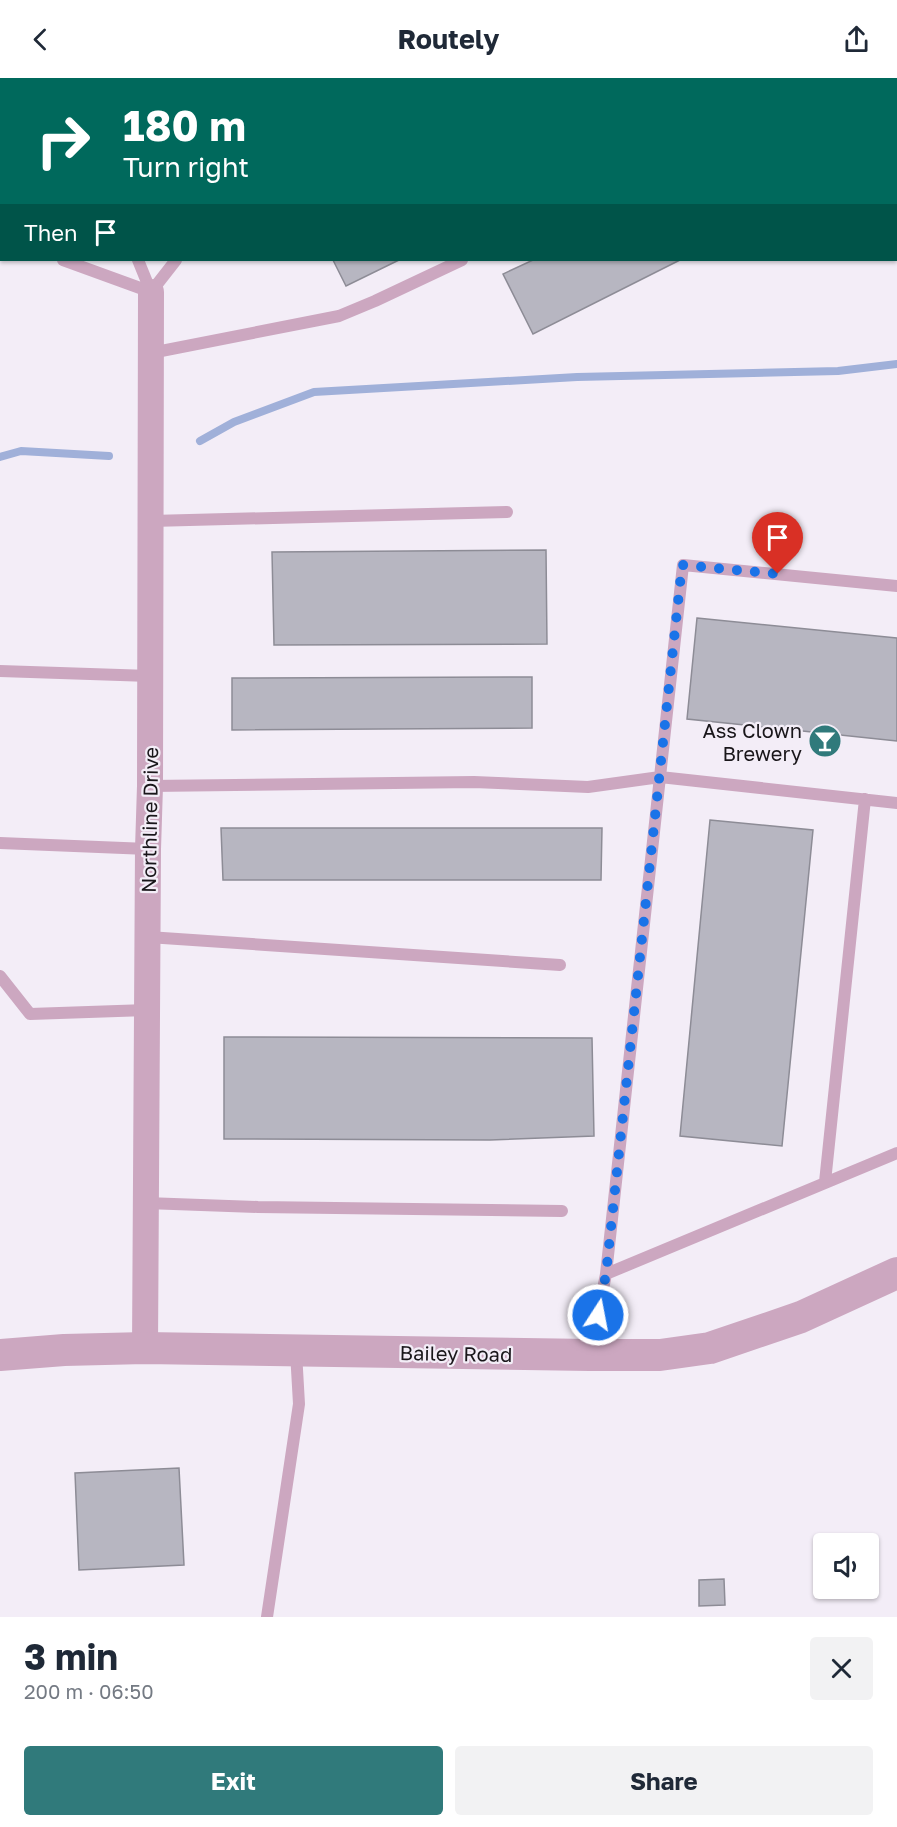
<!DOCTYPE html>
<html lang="en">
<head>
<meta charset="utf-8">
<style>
  :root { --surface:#fff; --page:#f2f2f3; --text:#1f2937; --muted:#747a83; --accent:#307a7b }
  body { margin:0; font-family:"Golos Text",sans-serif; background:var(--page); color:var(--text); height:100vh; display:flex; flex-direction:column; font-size:22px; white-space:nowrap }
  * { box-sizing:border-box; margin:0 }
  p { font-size:20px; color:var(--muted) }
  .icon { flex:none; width:33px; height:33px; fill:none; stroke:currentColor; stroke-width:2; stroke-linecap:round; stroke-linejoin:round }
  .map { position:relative; height:1539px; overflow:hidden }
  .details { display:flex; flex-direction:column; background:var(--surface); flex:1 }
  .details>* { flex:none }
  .guide { position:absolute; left:0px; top:0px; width:897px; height:183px; box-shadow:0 2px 4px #0004; background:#00695c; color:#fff; overflow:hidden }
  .controls { position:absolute; left:813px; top:1455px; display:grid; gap:12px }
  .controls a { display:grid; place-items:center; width:66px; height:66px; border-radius:6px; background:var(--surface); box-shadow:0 2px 4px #0004; font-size:30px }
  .pin { position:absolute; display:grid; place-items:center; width:51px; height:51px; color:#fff; margin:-62px -26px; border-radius:50% 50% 50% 0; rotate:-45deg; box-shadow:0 0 6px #0007 }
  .pin .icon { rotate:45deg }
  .me { position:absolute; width:66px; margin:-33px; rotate:11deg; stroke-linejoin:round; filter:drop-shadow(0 0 4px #0008) }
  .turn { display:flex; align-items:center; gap:21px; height:126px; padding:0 24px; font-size:27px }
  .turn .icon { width:78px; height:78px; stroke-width:2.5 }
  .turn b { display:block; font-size:42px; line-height:51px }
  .then { display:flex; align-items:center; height:57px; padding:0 24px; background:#0003; gap:12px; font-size:22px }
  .round { display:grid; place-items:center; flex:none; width:63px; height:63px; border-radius:6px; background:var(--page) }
  .overview { display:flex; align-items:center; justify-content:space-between; height:102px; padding:0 24px }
  h1 { font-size:36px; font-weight:700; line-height:45px }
  .primary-button { display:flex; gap:12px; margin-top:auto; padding:12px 24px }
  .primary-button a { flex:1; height:69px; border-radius:6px; background:var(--accent); color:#fff; font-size:24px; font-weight:700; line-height:69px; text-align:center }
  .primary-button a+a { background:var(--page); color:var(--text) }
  header { display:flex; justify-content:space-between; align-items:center; height:78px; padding:0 24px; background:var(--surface); font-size:27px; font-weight:700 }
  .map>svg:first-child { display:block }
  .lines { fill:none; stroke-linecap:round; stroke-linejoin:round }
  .stream { stroke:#a0b0d9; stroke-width:8 }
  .building { fill:#b7b6c1; stroke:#8d8c96; stroke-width:1.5 }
  .service { stroke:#cca7c0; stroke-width:12 }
  .minor { stroke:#cca7c0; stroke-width:26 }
  .tertiary { stroke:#cca7c0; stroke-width:32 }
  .route { stroke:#1a73e8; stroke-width:10; stroke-dasharray:0 18 }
  .labels { text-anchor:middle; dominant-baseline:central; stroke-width:4.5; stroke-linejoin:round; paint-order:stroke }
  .poi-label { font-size:20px; fill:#19161a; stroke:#f3edf7; text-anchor:end }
  .street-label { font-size:20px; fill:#19161a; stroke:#f3edf7 }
</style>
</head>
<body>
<header><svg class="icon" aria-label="back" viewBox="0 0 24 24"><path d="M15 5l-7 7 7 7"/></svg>Routely<svg class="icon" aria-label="share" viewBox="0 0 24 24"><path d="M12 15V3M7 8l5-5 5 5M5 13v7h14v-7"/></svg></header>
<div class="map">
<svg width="897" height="1539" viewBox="0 0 897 1539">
  <rect width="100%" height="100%" fill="#f3edf7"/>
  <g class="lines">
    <path class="stream" d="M200,363L234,344L314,314L577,299L838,293L897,286
      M0,379L21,373L109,378"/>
  </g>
  <path class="building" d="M504,0H698V2H501Z
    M714,0H754L751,2H715Z
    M897,6V77H896V7Z
    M333,182H399L346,208Z
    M533,182H680L533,256L503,196Z
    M546,472L547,566L274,567L272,474Z
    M697,540L897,560V663L687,641Z
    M532,599V650L232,652V600Z
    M710,742L813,752L782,1068L680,1058Z
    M221,750H602L601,802H223Z
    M224,959L592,960L594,1058L490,1062L224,1061Z
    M179,1390L184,1487L79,1492L75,1395Z
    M724,1501L725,1527L699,1528V1502Z"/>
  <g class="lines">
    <path class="service" d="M1,0L4,2
      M154,2V0
      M235,2L236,0
      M418,2L421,0
      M834,2L837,0
      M0,121H2
      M63,182L151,214
      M138,182L151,214
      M151,214L176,182
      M151,275L339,238L375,223L462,182
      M151,443L507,434
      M0,593L150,598
      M150,708L474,704L588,709L660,699L897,725
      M0,765L148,771
      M148,859L560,887
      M0,898L30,936L147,932
      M825,1104L865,721
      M146,1125L258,1129L562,1133
      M606,1196L897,1075
      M590,1276L606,1196L683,487L897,508
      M267,1539L299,1326L296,1274"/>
    <path class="minor" d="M145,1270L148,771L150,708L151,214"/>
    <path class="tertiary" d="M0,1277L64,1272L145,1270L590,1277H660L710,1270L801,1239L897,1195"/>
  </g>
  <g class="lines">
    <path class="route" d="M598,1237L606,1196L682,487L778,496"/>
  </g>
  <defs>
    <g id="bar-disc" transform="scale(1.725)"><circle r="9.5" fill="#307a7b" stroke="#f3edf7"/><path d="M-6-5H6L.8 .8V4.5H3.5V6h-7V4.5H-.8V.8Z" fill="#fff"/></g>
  </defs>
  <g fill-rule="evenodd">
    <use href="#bar-disc" x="825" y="663"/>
  </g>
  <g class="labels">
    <g class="poi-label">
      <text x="802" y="652">Ass Clown<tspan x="802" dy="23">Brewery</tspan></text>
    </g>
    <g class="street-label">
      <text transform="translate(149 742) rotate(-89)">Northline Drive</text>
      <text transform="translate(456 1275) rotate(1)">Bailey Road</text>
    </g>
  </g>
</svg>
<div class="controls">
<a><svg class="icon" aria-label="sound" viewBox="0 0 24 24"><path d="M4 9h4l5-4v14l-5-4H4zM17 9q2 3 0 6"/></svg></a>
</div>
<div class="pin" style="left:778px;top:496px;background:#d93025"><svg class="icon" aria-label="arrive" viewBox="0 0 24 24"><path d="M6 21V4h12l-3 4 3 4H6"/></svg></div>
<svg class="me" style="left:598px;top:1237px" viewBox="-20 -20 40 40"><circle r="17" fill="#1a73e8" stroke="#fff" stroke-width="3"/><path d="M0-11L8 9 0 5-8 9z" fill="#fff"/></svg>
<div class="guide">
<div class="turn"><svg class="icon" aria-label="right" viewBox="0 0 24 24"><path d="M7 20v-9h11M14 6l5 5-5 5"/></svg><div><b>180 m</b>Turn right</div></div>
<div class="then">Then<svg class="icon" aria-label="arrive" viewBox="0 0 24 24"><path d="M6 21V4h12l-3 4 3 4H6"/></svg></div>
</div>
</div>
<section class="details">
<div class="overview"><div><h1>3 min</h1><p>200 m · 06:50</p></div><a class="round"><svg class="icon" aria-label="close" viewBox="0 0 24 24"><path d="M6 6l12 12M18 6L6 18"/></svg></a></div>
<div class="primary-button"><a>Exit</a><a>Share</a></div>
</section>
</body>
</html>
